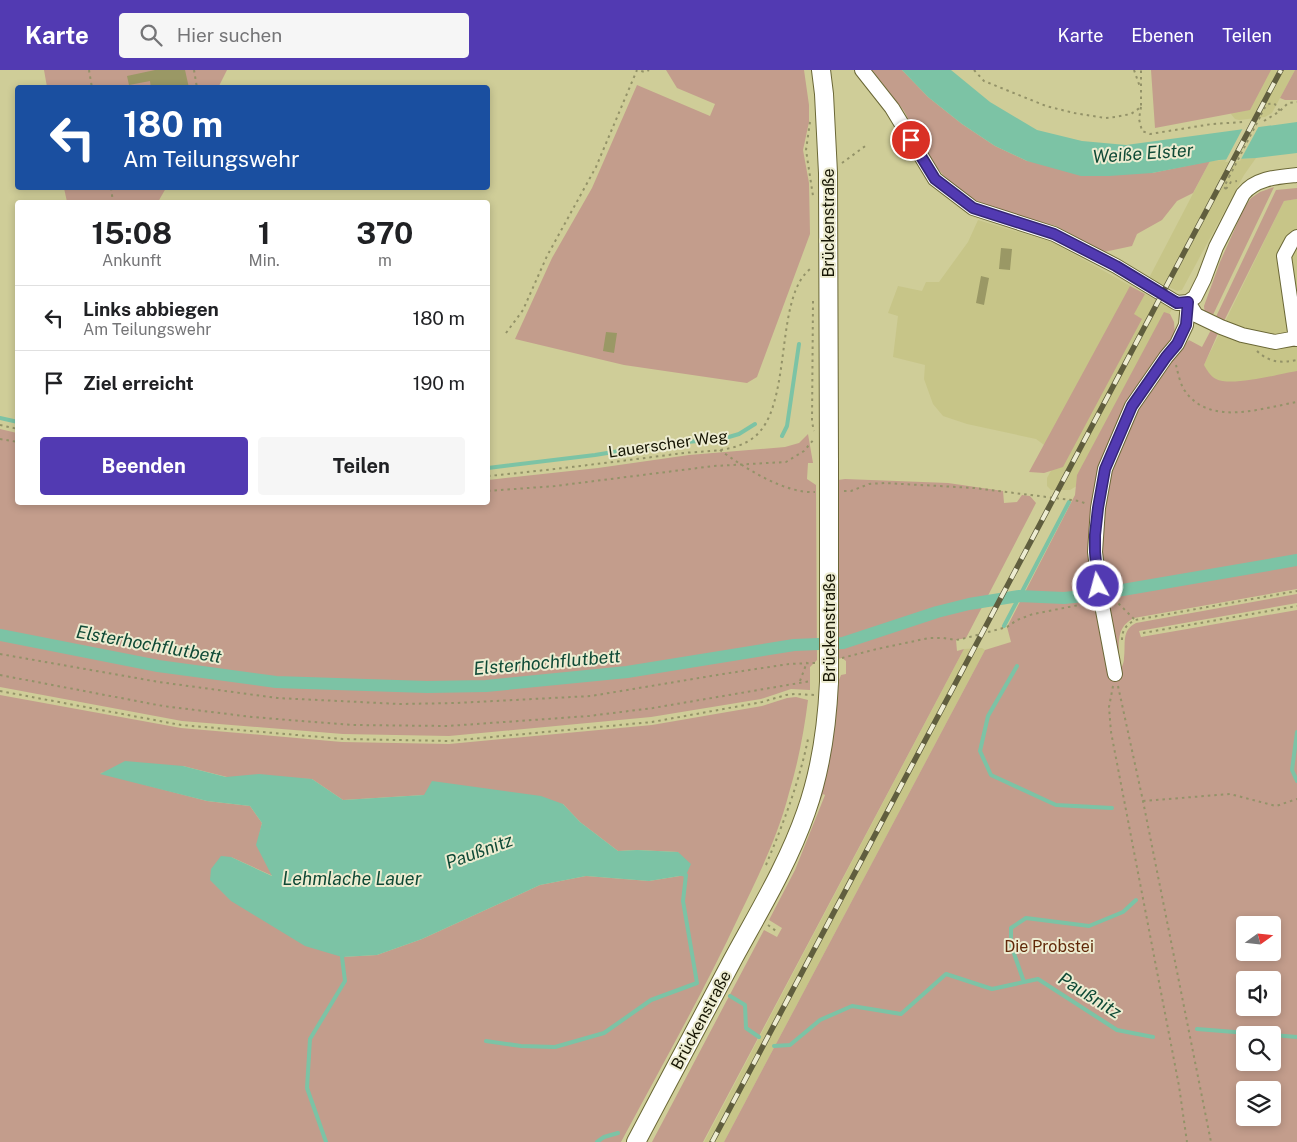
<!DOCTYPE html>
<html lang="de">
<head>
<meta charset="utf-8">
<style>
  :root { --surface:#fff; --page:#f6f6f6; --text:#202124; --muted:#757577; --line:#e0e0e0; --accent:#523ab2 }
  body { margin:0; font-family:"Public Sans",sans-serif; background:var(--page); color:var(--text); height:100vh; display:flex; flex-direction:column; font-size:19px; white-space:nowrap }
  * { box-sizing:border-box; margin:0 }
  p { font-size:16px; color:var(--muted) }
  .icon { flex:none; width:28px; height:28px; fill:none; stroke:currentColor; stroke-width:2; stroke-linecap:round; stroke-linejoin:round }
  .map { position:relative; flex:1; overflow:hidden }
  .sheet { position:absolute; left:15px; top:130px; width:475px; height:305px; display:flex; flex-direction:column; background:var(--surface); border-radius:5px; box-shadow:0 2px 8px #0003 }
  .sheet>* { flex:none }
  .guide { position:absolute; left:15px; top:15px; width:475px; height:105px; border-radius:5px; box-shadow:0 2px 8px #0003; background:#1a4fa0; color:#fff; overflow:hidden }
  .needle { width:32px; rotate:75deg }
  .buttons { position:absolute; left:1236px; top:846px; display:grid; gap:10px }
  .buttons a { display:grid; place-items:center; width:45px; height:45px; border-radius:5px; background:var(--surface); box-shadow:0 2px 8px #0003; font-size:25px }
  .pin { position:absolute; display:grid; place-items:center; width:42px; height:42px; color:#fff; margin:-21px; border:2px solid #fff; border-radius:50%; box-shadow:0 1px 5px #0007 }
  .me { position:absolute; width:55px; margin:-28px; rotate:353deg; stroke-linejoin:round; filter:drop-shadow(0 0 4px #0008) }
  .turn { display:flex; align-items:center; gap:18px; height:105px; padding:0 25px; font-size:22px }
  .turn .icon { width:65px; height:65px; stroke-width:2.5 }
  .turn b { display:block; font-size:35px; line-height:42px }
  .eta { display:flex; justify-content:space-evenly; align-items:center; height:85px; text-align:center }
  .eta b { font-size:30px; font-weight:700; line-height:35px }
  .button { display:flex; gap:10px; margin-top:auto; padding:10px 25px }
  .button a { flex:1; height:58px; border-radius:5px; background:var(--accent); color:#fff; font-size:20px; font-weight:700; line-height:58px; text-align:center }
  .button a+a { background:var(--page); color:var(--text) }
  ul { padding:0; list-style:none }
  li { display:flex; align-items:center; gap:15px; height:65px; padding:0 25px; border-top:1px solid var(--line) }
  li div { flex:1 }
  li b { display:block; font-size:19px }
  li em { font-style:normal }
  header { display:flex; align-items:center; gap:30px; box-sizing:border-box; height:70px; padding:0 25px; background:var(--accent); color:#fff }
  header strong { font-size:24px }
  nav { display:flex; gap:28px; margin-inline-start:auto; font-size:18px }
  .search { width:350px; height:45px; background:var(--page); display:flex; align-items:center; gap:12px; box-sizing:border-box; padding:0 18px; border-radius:5px; color:var(--muted); font-size:19px }
  .map>svg:first-child { display:block }
  .built { fill:#c7c588 }
  .green { fill:#c39d8c; fill-rule:evenodd }
  .water { fill:#7cc3a5 }
  .pier { fill:#cfcd98 }
  .lines { fill:none; stroke-linecap:round; stroke-linejoin:round }
  .stream { stroke:#7cc3a5; stroke-width:4 }
  .canal { stroke:#7cc3a5; stroke-width:12 }
  .building { fill:#9a9865 }
  .minor-casing { stroke:#6a6736; stroke-width:16 }
  .major-casing { stroke:#6a6736; stroke-width:20 }
  .path { stroke:#939268; stroke-width:2; stroke-dasharray:2.5 4; stroke-linecap:butt }
  .minor { stroke:#fff; stroke-width:14 }
  .major { stroke:#fff; stroke-width:18 }
  .rail-casing { stroke:#605e3e; stroke-width:5.5 }
  .rail { stroke:#edecd1; stroke-width:4; stroke-dasharray:11; stroke-linecap:butt }
  .major-bridge-casing { stroke:#6a6736; stroke-width:20; stroke-linecap:butt }
  .path-bridge { stroke:#939268; stroke-width:2; stroke-dasharray:2.5 4; stroke-linecap:butt }
  .major-bridge { stroke:#fff; stroke-width:18 }
  .route-casing { stroke:#352674; stroke-width:12 }
  .route { stroke:#523ab2; stroke-width:9 }
  .labels { text-anchor:middle; dominant-baseline:central; stroke-width:4; stroke-linejoin:round; paint-order:stroke }
  .street-label { font-size:16px; fill:#161503; stroke:#edecd1 }
  .park-label { font-size:16px; fill:#612909; stroke:#edecd1 }
  .water-label { font-size:18px; font-style:italic; fill:#0f4a36; stroke:#edecd1 }
</style>
</head>
<body>
<header>
<strong>Karte</strong>
<div class="search"><svg class="icon" aria-label="search" viewBox="0 0 24 24"><circle cx="10" cy="10" r="6"/><path d="M15 15l6 6"/></svg>Hier suchen</div>
<nav><a>Karte</a><a>Ebenen</a><a>Teilen</a></nav>
</header>
<div class="map">
<svg width="1297" height="1072" viewBox="0 0 1297 1072">
  <rect width="100%" height="100%" fill="#cfcd98"/>
  <path class="built" d="M1254,0H1295L1272,43L1265,47L1239,50L1235,49L1231,44Z
    M1256,88L1244,105L1182,220L1177,221L1149,208L1210,91Z
    M1297,129V309L1231,320L1200,303L1284,131Z
    M978,150L1052,172L1172,239L1080,414L1070,420H1051L1047,416V408L1059,386L1036,369L967,354L943,346L933,334L924,309L925,295L893,287L898,246L888,243L898,216L922,221L926,212H939L968,172Z
    M982,578L985,580L724,1072H704L964,579Z"/>
  <path class="green" d="M44,0H227L218,18L47,17Z
    M666,0H804L809,35V52L803,80L809,113L810,164L757,307L747,313L624,295L515,269L552,188L592,118L637,15L710,46L715,34L677,18Z
    M872,0H902L928,27L962,54L995,76L1027,91L1152,103L1210,91L1193,123L1177,131L1162,150L1137,164L1132,176L1104,182L1056,156L999,141L967,126L943,105L927,84L904,41Z
    M1151,0H1271L1250,40L1155,58Z
    M1295,0H1297V30H1285L1280,28Z
    M1274,117L1211,249L1205,247L1204,236L1220,192L1244,138L1251,128L1260,122Z
    M64,118H166L158,132H67Z
    M1297,118V129L1284,131L1222,255L1214,251L1276,120Z
    M1130,216L1145,224L1134,244L1142,249L1063,397L1044,403L1029,402Z
    M1164,242L1170,244L1174,252L1175,266L1128,335L1094,437L1118,603C1121,599 1124,594 1124,588C1126,574 1121,560 1136,553L1297,524V533L1139,561L1141,567L1297,540V1072H724L985,580L1011,572L1007,557L1075,425L1077,405ZM1245,855H1272V882H1245ZM1245,910H1272V938H1245ZM1245,965H1272V992H1245ZM1245,1020H1272V1048H1245Z
    M1212,258L1219,261L1204,295C1207,300 1210,306 1216,309C1231,317 1279,304 1297,301V519L1134,548C1116,557 1119,572 1119,590L1100,500L1101,438L1122,365L1168,291L1189,270L1202,277Z
    M0,359L17,363L18,432H488V410L598,398L689,385L785,377L799,373L808,364L813,393H808L807,409L816,415L817,590L810,597V620L791,619L761,629L651,647L449,666L343,664L182,651L0,617Z
    M845,409L948,413L1003,421L1004,433L1017,432L1022,425L1030,426L1036,433L966,568L956,570L957,581L964,579L703,1072H652L764,860L777,867L782,858L769,850L795,800L825,725L823,724L810,755L837,611L839,610L841,605L846,604V591L842,588L838,589V410Z
    M0,625L181,658L342,672L449,674L652,655L762,636L787,628L796,627L808,630C804,662 798,693 789,723C778,766 758,807 739,846C703,923 661,997 621,1072H0ZM183,696L227,707L312,709L343,730L424,725L563,734L580,752L618,781L637,780L678,782L686,805L649,811L586,806L540,815L422,869L377,885L342,887L231,787L273,806L257,775L262,753L250,736L207,731L100,703Z"/>
  <path class="water" d="M902,0H951L990,32L1037,60L1082,71L1126,75L1297,52V83L1256,88L1219,90L1152,103L1109,106H1081L1027,91L995,76L962,54L928,27Z
    M125,691L183,696L226,707L259,704L312,709L343,730L424,725L432,711L541,726L563,734L580,752L618,781L637,780L678,782L691,794L686,805L649,811L586,806L540,815L422,869L377,885L342,887L305,876L231,831L210,810L211,799L221,786L231,787L272,806L256,775L262,753L250,736L207,731L100,704Z"/>
  <path class="pier" d="M1260,54L1240,91L1225,92L1244,56Z"/>
  <g class="lines">
    <path class="stream" d="M0,348L18,352
      M782,366L787,356L799,274
      M488,398L595,385L662,374L722,369L739,364L755,354
      M1004,556L1069,432
      M1017,596L988,646L980,681L991,705L1056,735L1112,738
      M1297,662L1292,700L1297,711
      M1024,912L1011,875V858L1026,848L1089,856L1123,842L1136,830
      M730,926L745,935L746,958L759,967
      M1197,959L1297,967
      M486,971L521,976L555,977L604,963L651,930L697,913L683,831L686,805L682,804
      M774,976L790,975L820,950L852,936L901,944L946,904L992,919L1038,909L1117,960L1153,967
      M326,1072L307,1018L310,969L345,911L342,887L344,884
      M597,1072L604,1067L618,1063"/>
    <path class="canal" d="M1105,523L1297,490
      M0,565L158,596L276,612L427,617L486,616L627,602L794,575L843,573L937,542L969,534L1019,526L1064,528L1093,525"/>
  </g>
  <path class="building" d="M155,0H185L189,18H151L150,11L129,15L127,6Z
    M1001,178L1012,179L1010,200L999,199Z
    M981,206L989,208L984,235L976,233Z
    M606,262L617,263L614,283L603,281Z"/>
  <g class="lines">
    <g class="minor-casing">
      <path id="minor" d="M862,0L892,38L935,109L973,138L1054,164L1116,196L1177,233L1188,232L1195,227L1204,209L1216,177L1243,124C1256,108 1277,107 1297,105
        M1188,232L1196,245L1221,257L1242,265L1275,272L1297,268
        M1296,269L1284,186L1292,171L1297,167
        M1115,604L1101,530L1095,482L1098,438L1105,399L1132,336L1166,287L1177,274L1186,255L1188,232"/>
    </g>
    <g class="major-casing">
      <path id="major" d="M821,0L824,24L828,103L829,391
        M636,1072C668,1012 700,951 732,891C758,843 788,794 806,742C821,700 827,656 829,612"/>
    </g>
    <path class="path" d="M89,0L92,18
      M194,0L197,18
      M974,0L984,11L1046,36L1074,43L1105,48L1115,47L1131,44L1141,37V0
      M1134,0L1140,17
      M1141,37L1139,49L1142,61L1150,64L1212,54L1244,52
      M1261,45C1264,39 1266,33 1274,33L1280,41
      M1264,51L1280,41L1288,33L1297,32
      M810,52L806,80L813,126
      M842,93L868,74
      M111,118L113,132
      M1226,119L1231,112L1237,111
      M1226,119L1224,117L1229,107
      M813,231L812,352L814,361
      M506,263L523,240L547,186L596,97L637,0L645,2L649,0
      M1257,281C1270,293 1281,293 1297,290
      M1176,295C1178,303 1180,314 1185,321C1210,357 1262,338 1297,332
      M0,355L18,359
      M0,369L18,372
      M720,380C743,397 785,424 815,422
      M488,406C551,400 613,392 676,384C701,380 732,384 753,368C795,337 772,223 813,197
      M488,421L555,416L714,396L786,392L804,381L815,368
      M844,421H851L869,414L885,413L974,418L1079,431L1087,434
      M1113,531H1116L1135,550
      M1143,563L1297,536
      M1122,570C1122,560 1126,555 1135,550L1297,521
      M0,584L159,612L277,628L400,634L456,633L591,626L723,604L789,594L815,593
      M842,588L877,579L929,568H943L956,570L966,568L1007,557L1017,550L1033,544L1089,533
      M0,605L163,636L252,647L352,655L448,656L589,646L653,638L811,611
      M800,611L807,592
      M1113,616L1109,637L1111,662L1179,1016L1187,1072
      M1118,616L1143,731L1211,1072
      M0,621L181,655L343,669L449,671L652,652L762,632L786,625L795,624L814,625
      M1143,731L1230,724L1276,736L1297,729
      M766,795C783,754 799,713 808,669
      M768,855L776,861"/>
    <use href="#minor" class="minor"/>
    <use href="#major" class="major"/>
    <g class="rail-casing">
      <path id="rail" d="M712,1072L1281,0"/>
    </g>
    <use href="#rail" class="rail"/>
    <g class="major-bridge-casing">
      <path id="major-bridge" d="M829,612V391"/>
    </g>
    <path class="path-bridge" d="M1229,107L1261,45"/>
    <use href="#major-bridge" class="major-bridge"/>
  </g>
  <g class="lines">
    <g class="route-casing">
      <path id="route" d="M911,70L935,109L973,138L1054,164L1116,196L1177,233L1188,232L1186,255L1177,274L1166,287L1132,336L1105,399L1098,438L1095,465V482L1098,516"/>
    </g>
    <use href="#route" class="route"/>
  </g>
  <g class="labels">
    <g class="street-label">
      <text transform="translate(828 153) rotate(-90)">Brückenstraße</text>
      <text transform="translate(668 374) rotate(-8)">Lauerscher Weg</text>
      <text transform="translate(829 558) rotate(-90)">Brückenstraße</text>
      <text transform="translate(701 950) rotate(-62)">Brückenstraße</text>
    </g>
    <g class="park-label">
      <text x="1049" y="876">Die Probstei</text>
    </g>
    <g class="water-label">
      <text transform="translate(1143 83) rotate(-4)">Weiße Elster</text>
      <text transform="translate(149 574) rotate(10)">Elsterhochflutbett</text>
      <text transform="translate(547 592) rotate(-5)">Elsterhochflutbett</text>
      <text transform="translate(479 781) rotate(-20)">Paußnitz</text>
      <text x="352" y="808">Lehmlache Lauer</text>
      <text transform="translate(1090 925) rotate(32)">Paußnitz</text>
    </g>
  </g>
</svg>
<div class="buttons">
<a><svg class="needle" viewBox="-14 -14 28 28"><path d="M0-13l5 13h-10z" fill="#e53935"/><path d="M0 13l5-13h-10z" fill="#757577"/></svg></a>
<a><svg class="icon" aria-label="sound" viewBox="0 0 24 24"><path d="M4 9h4l5-4v14l-5-4H4zM17 9q2 3 0 6"/></svg></a>
<a><svg class="icon" aria-label="search" viewBox="0 0 24 24"><circle cx="10" cy="10" r="6"/><path d="M15 15l6 6"/></svg></a>
<a><svg class="icon" aria-label="layers" viewBox="0 0 24 24"><path d="M12 4l9 5-9 5-9-5zM3 14l9 5 9-5"/></svg></a>
</div>
<div class="pin" style="left:911px;top:70px;background:#d93025"><svg class="icon" aria-label="arrive" viewBox="0 0 24 24"><path d="M6 21V4h12l-3 4 3 4H6"/></svg></div>
<svg class="me" style="left:1098px;top:516px" viewBox="-20 -20 40 40"><circle r="17" fill="#523ab2" stroke="#fff" stroke-width="3"/><path d="M0-11L8 9 0 5-8 9z" fill="#fff"/></svg>
<div class="guide">
<div class="turn"><svg class="icon" aria-label="left" viewBox="0 0 24 24"><path d="M17 20v-9H6M10 6l-5 5 5 5"/></svg><div><b>180 m</b>Am Teilungswehr</div></div>
</div>
<section class="sheet">
<div class="eta">
<div><b>15:08</b><p>Ankunft</p></div>
<div><b>1</b><p>Min.</p></div>
<div><b>370</b><p>m</p></div>
</div>
<ul>
<li><svg class="icon" aria-label="left" viewBox="0 0 24 24"><path d="M17 20v-9H6M10 6l-5 5 5 5"/></svg><div><b>Links abbiegen</b><p>Am Teilungswehr</p></div><em>180 m</em></li>
<li><svg class="icon" aria-label="arrive" viewBox="0 0 24 24"><path d="M6 21V4h12l-3 4 3 4H6"/></svg><div><b>Ziel erreicht</b></div><em>190 m</em></li>
</ul>
<div class="button"><a>Beenden</a><a>Teilen</a></div>
</section>
</div>
</body>
</html>
